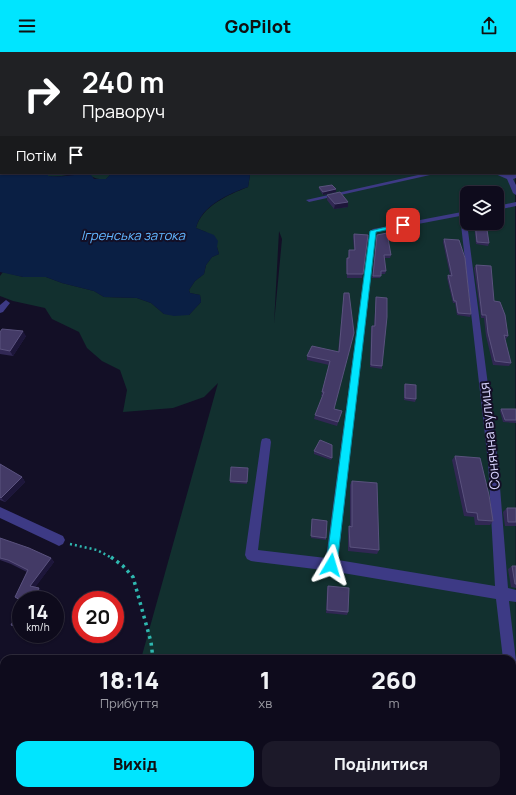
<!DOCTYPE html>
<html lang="uk">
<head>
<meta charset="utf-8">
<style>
  :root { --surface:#0e0b1c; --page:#1c1929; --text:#f1f3f6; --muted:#9b9ba3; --line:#2e2b3b; --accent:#00e5ff }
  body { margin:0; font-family:Manrope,sans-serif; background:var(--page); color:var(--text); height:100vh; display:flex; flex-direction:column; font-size:15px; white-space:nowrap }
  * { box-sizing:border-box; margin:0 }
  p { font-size:13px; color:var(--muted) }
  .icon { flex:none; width:22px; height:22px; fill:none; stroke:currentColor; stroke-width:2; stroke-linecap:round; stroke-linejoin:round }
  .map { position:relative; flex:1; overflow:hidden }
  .side { position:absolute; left:0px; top:603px; width:516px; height:140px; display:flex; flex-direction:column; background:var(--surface); border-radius:12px 12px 0 0; box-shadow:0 1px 3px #0004,0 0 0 1px var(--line) }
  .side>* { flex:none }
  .guide { position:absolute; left:0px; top:0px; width:516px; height:122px; box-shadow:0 1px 3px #0004,0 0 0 1px var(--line); background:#202124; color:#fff; overflow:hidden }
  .buttons { position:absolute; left:460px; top:134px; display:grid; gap:8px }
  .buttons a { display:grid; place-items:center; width:44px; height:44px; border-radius:8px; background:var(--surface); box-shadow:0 1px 3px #0004,0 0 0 1px var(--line); font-size:20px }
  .speed { position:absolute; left:12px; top:539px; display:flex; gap:8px; font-size:20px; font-weight:700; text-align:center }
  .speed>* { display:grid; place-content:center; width:52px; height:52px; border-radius:50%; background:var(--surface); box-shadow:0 1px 3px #0004,0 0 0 1px var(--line); line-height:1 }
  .speed small { font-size:10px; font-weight:400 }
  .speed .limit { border:6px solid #d22; background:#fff; color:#111 }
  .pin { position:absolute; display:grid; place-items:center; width:34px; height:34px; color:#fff; margin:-17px; border-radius:8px; box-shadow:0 2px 6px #0006 }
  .me { position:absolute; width:44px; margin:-22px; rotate:7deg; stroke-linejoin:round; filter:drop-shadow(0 0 3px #0008) }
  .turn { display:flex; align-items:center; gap:14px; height:84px; padding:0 16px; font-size:18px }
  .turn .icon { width:52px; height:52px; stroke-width:2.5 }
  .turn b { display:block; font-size:28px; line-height:34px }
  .then { display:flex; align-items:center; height:38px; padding:0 16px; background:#0003; gap:8px; font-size:15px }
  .eta { display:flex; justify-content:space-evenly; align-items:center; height:68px; text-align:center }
  .eta b { font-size:24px; font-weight:800; line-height:28px }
  .button { display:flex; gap:8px; margin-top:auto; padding:8px 16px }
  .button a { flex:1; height:46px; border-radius:12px; background:var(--accent); color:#111; font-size:16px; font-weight:800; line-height:46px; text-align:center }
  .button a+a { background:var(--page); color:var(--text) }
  header { display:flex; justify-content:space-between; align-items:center; height:52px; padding:0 16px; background:var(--accent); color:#111; font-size:18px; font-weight:800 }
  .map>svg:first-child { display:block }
  .green { fill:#12302f; fill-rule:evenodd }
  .water { fill:#0a1f44 }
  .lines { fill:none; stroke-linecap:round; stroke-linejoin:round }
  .path-far1 { stroke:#2fb8b0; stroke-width:2.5; stroke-dasharray:2 3; stroke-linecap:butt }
  .path { stroke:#2fb8b0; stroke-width:3.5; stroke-dasharray:3 4; stroke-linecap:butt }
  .minor { fill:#3d3a85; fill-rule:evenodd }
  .wall { fill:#312854 }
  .shaded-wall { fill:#1d163a }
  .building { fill:#433a66; stroke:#5a527e }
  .route { fill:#00e5ff; stroke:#0095a6 }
  .labels { text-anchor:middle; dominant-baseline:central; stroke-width:4; stroke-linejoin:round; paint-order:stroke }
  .far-water-label { font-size:13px; font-style:italic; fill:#62b6ff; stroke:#130f26 }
  .street-label { font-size:14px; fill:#d9d4ff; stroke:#130f26 }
</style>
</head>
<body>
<header><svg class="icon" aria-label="menu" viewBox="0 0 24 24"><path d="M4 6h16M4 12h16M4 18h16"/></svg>GoPilot<svg class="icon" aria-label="share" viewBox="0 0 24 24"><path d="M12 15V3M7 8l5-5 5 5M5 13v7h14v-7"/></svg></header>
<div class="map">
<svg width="516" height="743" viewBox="0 0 516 743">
  <rect width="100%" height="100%" fill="#130f26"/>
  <path class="green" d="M515,102L516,735H512V607H141L218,331L204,345L173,356L123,360L127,338L120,318L102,309L87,296L79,280L52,267L45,256L13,249L0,244V224L3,220L23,225H46L62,231L94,239L104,245L137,246L151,251L164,262L189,263L201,250L200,243L190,241L189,238L195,229L204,222L206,213L212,205L219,202L217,195L206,180L196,176C202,154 228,143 248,135L250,123L247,121H515ZM467,141H497V171H467ZM279,179L282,187L274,272Z
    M48,121H112L106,127C93,128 93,123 84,122C73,121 61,126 48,124Z
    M105,739H418L315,743H104Z"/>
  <path class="water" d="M0,99L1,121H48V124C63,126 77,121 91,123L94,127H106L112,121H247L250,123L248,135C228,142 201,154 196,176L214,183L218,189L217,195L219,202L212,205L206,213L204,222L195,229L189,238L190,241L200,243L201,250L189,263L174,264L164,262L151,251L137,246L104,245L94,239L62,231L46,225H23L0,220Z"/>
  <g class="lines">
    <path class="path-far1" d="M70,492L97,498L112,506"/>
    <path class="path" d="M111,505L123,514L133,525L151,590L153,607"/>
    <path class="minor" d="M346,0H351L352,1H347Z
      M515,94L516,95V99L515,98Z
      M427,121H439L309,150L306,148Z
      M493,121C501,121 508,124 516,122V126L513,127L516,133V143L513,141L507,127Z
      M516,150V154L497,158V154Z
      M467,159V171L498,410L508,536L516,538V550L509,549L516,609L512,613V607H503L496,547L331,519L251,509L247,507L245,503L261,390L262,387L266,386L270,387L271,390L258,498L326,506L370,179L373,177ZM460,164L488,410L495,534L338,508L376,180Z
      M6,248L10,251L3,260L0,261V253Z
      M0,455L63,484L65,488L63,492L59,494L55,492L0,466Z
      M512,621L516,623V675L512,674Z
      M0,694L4,695V711L0,710Z
      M512,732H516V743H469L467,739H512Z
      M61,739H77L75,743H59Z"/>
  </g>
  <path class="wall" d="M319,135L336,137V140L323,143L319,137Z
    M327,143L348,150V155L334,157L327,148Z
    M474,171H486L489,191L488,194L476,192Z
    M354,182L368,183L362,226H347L346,210L347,206H348L349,198H354L353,185Z
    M377,185L391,203L390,206H384L386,219L385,222H381L380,226H372Z
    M444,187L471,262L470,265L457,263L455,251H453L447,226L448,223H450L443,190Z
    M476,213L494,249L508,284L506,287H505L511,311L509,314L493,313L486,284L484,266H481L474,216Z
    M344,241L334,357L342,359L337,374L314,367L315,363L323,344H321L322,340L329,313L307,308V304L338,300Z
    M376,245L382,314V317L370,315L371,276L372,274H374Z
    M0,280L26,284L13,304L0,302Z
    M405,332L416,347L415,350L404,348V334Z
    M501,357H516V371L503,370L500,359Z
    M314,399L332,406L331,408L314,402Z
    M455,404L493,469L490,473H475L474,465L464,464L452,408Z
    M0,412L22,425L25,430L5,450L0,448Z
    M248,418L247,432L230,431V429Z
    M352,429L379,498L377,502L348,499V478L349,474H350V433Z
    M507,456H516V474H505L503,460Z
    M312,469L326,486V488L311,486Z
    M0,486L51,506L54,510L35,535L42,539L38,548H21V549L15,545L27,520L11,512L0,508Z
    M512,514H516V536L511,535L508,517Z
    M328,534L348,560L347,563L326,561L327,537Z
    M21,555V578L15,576L11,573Z"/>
  <path class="shaded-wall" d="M336,137V140L323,143V140Z
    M348,150V155L334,157L335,152Z
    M23,279L26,284L13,304L10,299Z
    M22,425L25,430L5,450L1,446Z
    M51,506L54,510L34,537L30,534Z
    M39,536L42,539L38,548H33Z
    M15,739H20L18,743H14Z"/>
  <path class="building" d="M182,0H207L209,1H177Z
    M332,133L336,137L323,140L319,135Z
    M340,140L348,150L335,152L327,143Z
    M475,171H486L489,191L477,190Z
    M387,181L391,203H384L386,219H381V224H373L377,183Z
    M354,182L368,183L363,222H347V206H349V198H355Z
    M444,187L459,188L465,206L471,262L458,261L456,249H454L448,223L452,224Z
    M476,213L491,214L494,249L500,250L505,263L508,284L504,283L511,311L495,309L488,281L486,263H482Z
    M344,241H349L354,281L334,357L342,359L338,370L315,363L324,340H322L330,309L307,304L312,294L339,300Z
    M376,245L387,246V265L382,314L371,313L372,274H375Z
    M2,277L23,279L10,299L0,297V280Z
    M405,332L416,333V347L405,346Z
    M501,357H516V368H505Z
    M320,388L332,393V406L314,399Z
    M455,404L480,406L489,443L493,469L478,468L477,461L467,460Z
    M0,412L22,425L1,446L0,445Z
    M231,415L248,416L247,430L230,429Z
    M352,429L377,431L379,498L350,495L349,474L352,475Z
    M507,456H516V470H508Z
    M312,467L327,469L326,486L311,484Z
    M0,486L29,496L51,506L30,534L39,536L33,548L22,546L20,548L15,545L28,518L8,508L0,506Z
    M512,514H516V532H515Z
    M328,534L349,536L348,560L327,558Z
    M21,555V576L11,573Z
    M202,603L228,607H201Z
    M0,732H4V739H15L14,743H0Z"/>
  <path class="route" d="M403,171L406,173L405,174L376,180L337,513L335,517L331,519L327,517L326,513L370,179Z"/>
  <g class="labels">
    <g class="far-water-label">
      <text x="133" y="183">Ігренська затока</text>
    </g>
    <g class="street-label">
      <text transform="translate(489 384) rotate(-96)">Сонячна вулиця</text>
    </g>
  </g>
</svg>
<div class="buttons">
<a><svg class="icon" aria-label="layers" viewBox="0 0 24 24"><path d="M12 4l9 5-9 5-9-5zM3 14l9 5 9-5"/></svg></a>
</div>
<div class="speed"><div>14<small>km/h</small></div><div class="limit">20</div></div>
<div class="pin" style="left:403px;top:173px;background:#d93025"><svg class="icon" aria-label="arrive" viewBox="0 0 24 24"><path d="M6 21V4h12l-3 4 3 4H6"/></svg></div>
<svg class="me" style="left:331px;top:513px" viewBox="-20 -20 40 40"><path d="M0-17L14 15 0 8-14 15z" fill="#00e5ff" stroke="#fff" stroke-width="4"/></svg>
<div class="guide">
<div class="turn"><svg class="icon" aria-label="right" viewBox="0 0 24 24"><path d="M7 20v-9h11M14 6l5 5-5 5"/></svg><div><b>240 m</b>Праворуч</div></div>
<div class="then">Потім<svg class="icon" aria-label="arrive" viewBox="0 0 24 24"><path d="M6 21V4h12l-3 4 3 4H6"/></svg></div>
</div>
<section class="side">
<div class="eta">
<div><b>18:14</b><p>Прибуття</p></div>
<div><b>1</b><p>хв</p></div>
<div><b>260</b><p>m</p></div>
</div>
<div class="button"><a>Вихід</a><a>Поділитися</a></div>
</section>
</div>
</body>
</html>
